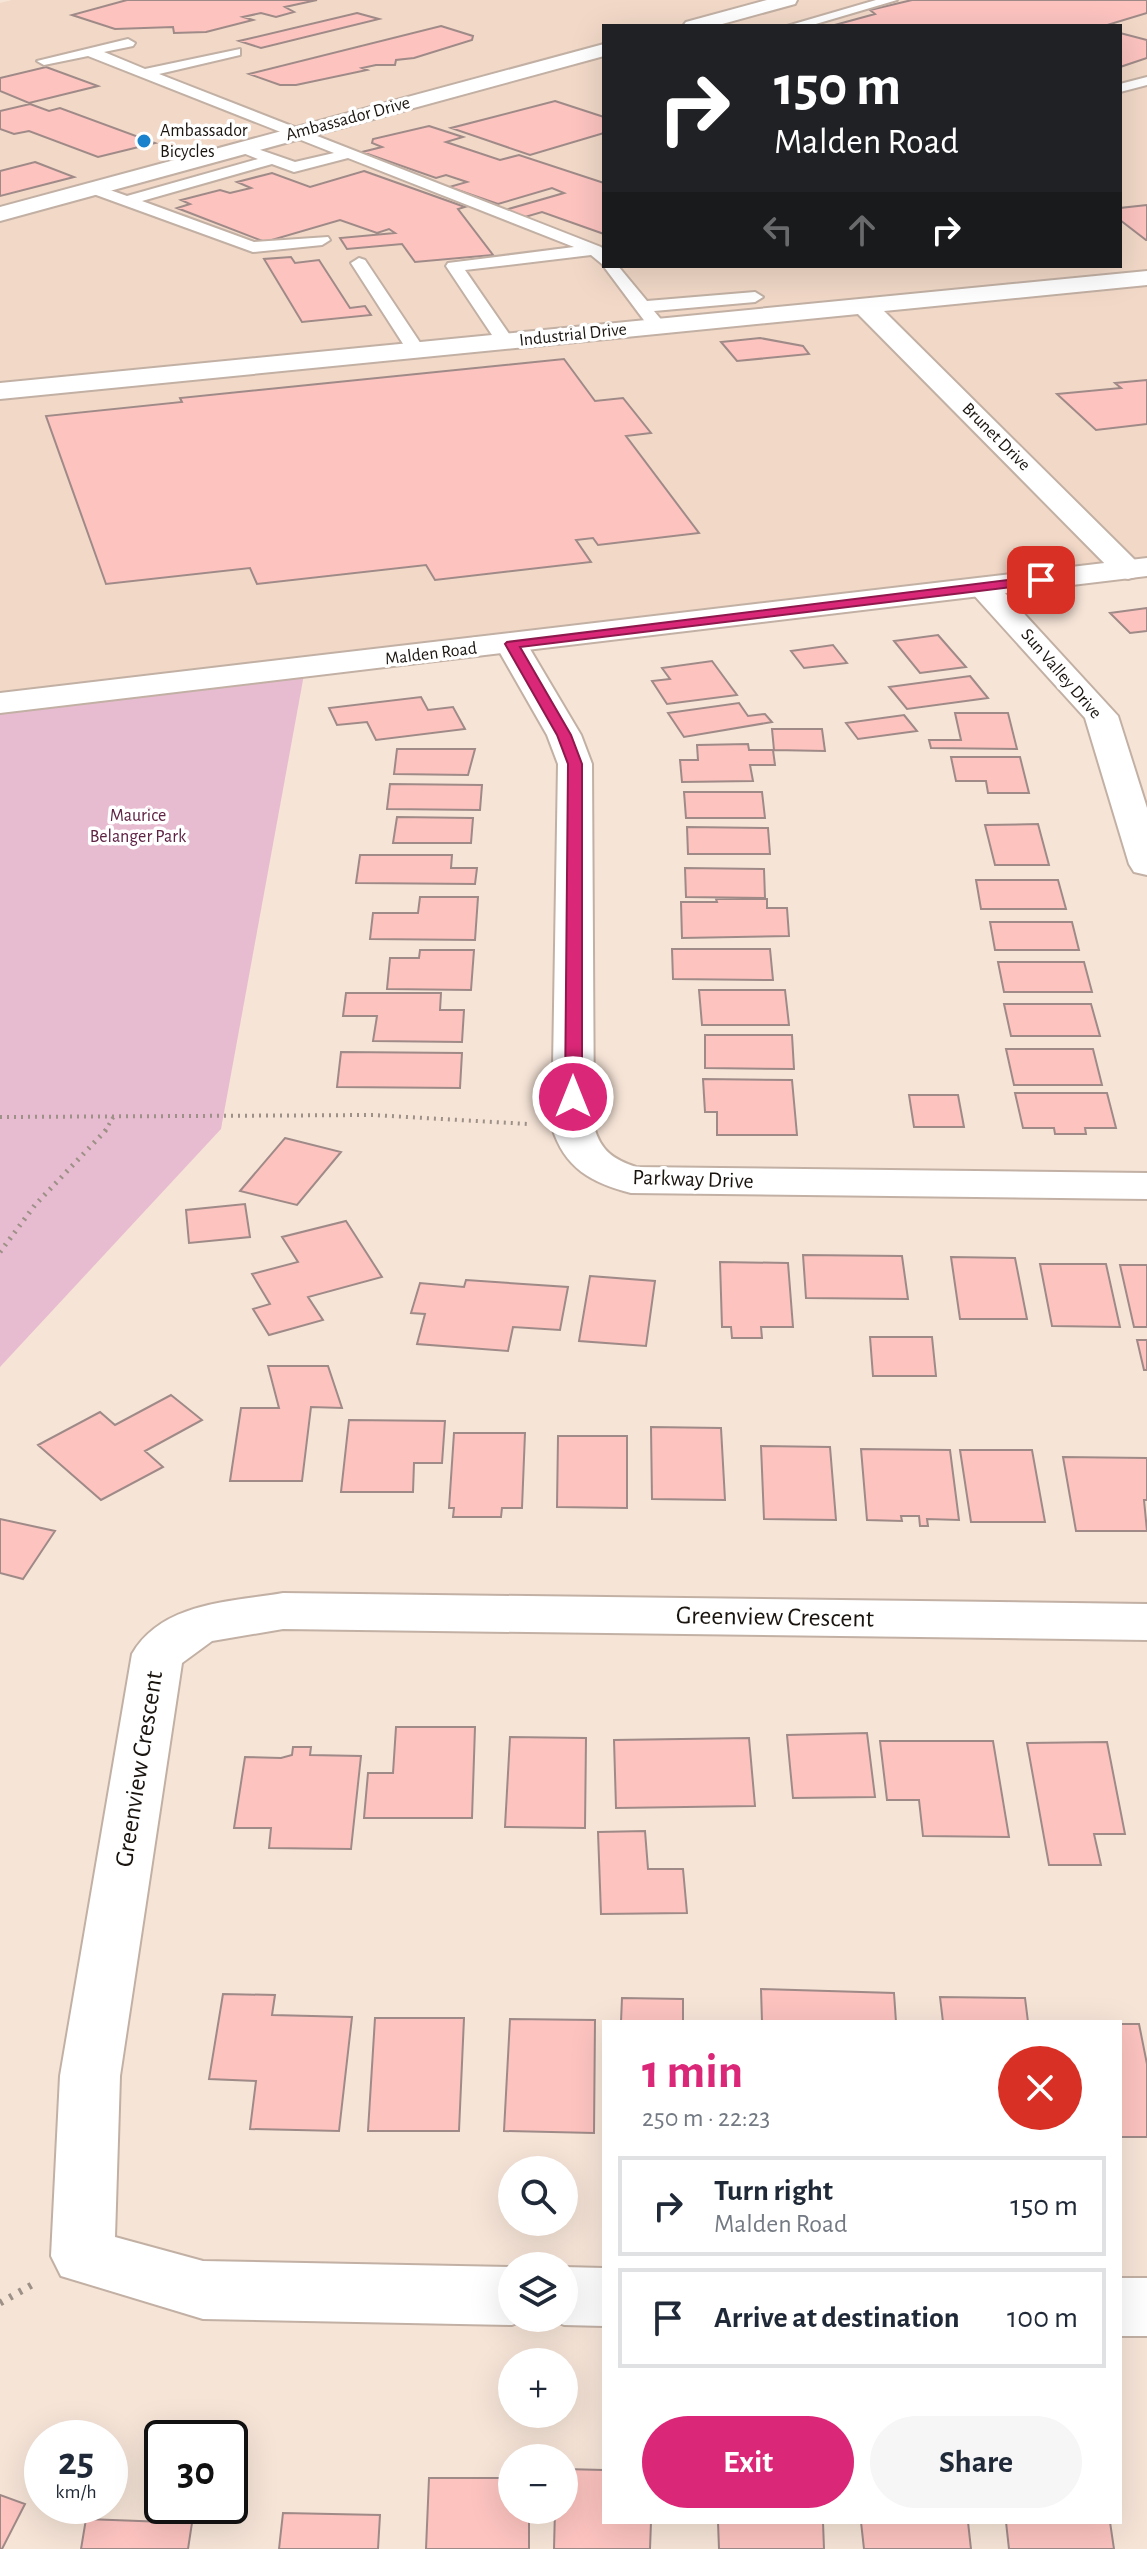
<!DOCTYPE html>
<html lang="en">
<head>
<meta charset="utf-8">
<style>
  :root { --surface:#fff; --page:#f6f6f7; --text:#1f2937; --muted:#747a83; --line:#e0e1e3; --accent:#db2777 }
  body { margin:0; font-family:"Alegreya Sans",sans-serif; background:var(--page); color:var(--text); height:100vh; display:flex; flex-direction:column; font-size:30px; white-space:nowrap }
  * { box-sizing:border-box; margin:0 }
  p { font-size:26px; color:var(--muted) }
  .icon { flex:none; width:44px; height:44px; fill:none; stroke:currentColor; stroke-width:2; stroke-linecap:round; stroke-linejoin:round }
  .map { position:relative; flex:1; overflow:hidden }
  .sheet { position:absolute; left:602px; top:2020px; width:520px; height:504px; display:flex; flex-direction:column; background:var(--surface); border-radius:0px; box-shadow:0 8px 32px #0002 }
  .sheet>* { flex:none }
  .banner { position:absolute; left:602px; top:24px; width:520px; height:244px; border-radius:0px; box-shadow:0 8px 32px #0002; background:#202124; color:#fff; overflow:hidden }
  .controls { position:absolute; left:498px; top:2156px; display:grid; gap:16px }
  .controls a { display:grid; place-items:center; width:80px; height:80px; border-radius:50%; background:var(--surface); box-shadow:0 8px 32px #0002; font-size:40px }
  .speed { position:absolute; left:24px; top:2420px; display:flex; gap:16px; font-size:40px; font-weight:700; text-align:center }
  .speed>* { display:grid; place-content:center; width:104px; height:104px; border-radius:50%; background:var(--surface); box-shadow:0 8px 32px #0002; line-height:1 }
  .speed small { font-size:20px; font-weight:400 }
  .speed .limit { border:4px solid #111; border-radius:12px; background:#fff; color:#111 }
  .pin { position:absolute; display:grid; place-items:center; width:68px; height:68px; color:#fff; margin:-34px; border-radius:16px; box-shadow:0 4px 12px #0006 }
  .me { position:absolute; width:88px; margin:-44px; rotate:0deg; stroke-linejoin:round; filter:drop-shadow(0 0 6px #0008) }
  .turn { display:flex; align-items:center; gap:28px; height:168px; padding:0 40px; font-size:36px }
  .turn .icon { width:104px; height:104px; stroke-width:2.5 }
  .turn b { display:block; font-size:56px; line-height:68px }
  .lanes { display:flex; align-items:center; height:76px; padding:0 40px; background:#0003; justify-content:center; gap:40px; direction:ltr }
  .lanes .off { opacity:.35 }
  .round { display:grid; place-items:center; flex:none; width:84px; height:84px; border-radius:42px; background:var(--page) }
  .headline { display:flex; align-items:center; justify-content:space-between; height:136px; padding:0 40px }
  h1 { font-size:48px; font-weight:600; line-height:60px; color:var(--accent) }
  .action { display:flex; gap:16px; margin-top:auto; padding:16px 40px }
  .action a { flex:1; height:92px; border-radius:48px; background:var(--accent); color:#fff; font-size:32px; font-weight:600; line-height:92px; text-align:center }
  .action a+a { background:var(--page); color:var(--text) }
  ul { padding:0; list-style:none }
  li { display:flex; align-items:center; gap:24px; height:100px; margin:0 16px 12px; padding:0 24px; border:4px solid var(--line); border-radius:0px }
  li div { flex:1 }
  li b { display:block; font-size:30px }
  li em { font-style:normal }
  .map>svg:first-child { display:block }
  .built { fill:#f1d8c7; fill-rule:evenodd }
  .green { fill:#e8bcd0 }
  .building { fill:#fcc3bf; stroke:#9f8a88; stroke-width:2 }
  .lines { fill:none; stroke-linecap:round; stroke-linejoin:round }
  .service-casing { stroke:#c2b0a4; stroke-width:4 }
  .minor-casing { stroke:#c2b0a4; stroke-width:4 }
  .secondary-casing { stroke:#c2b0a4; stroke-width:4 }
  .path-far2 { stroke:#9d9087; stroke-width:4; stroke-dasharray:2 5; stroke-linecap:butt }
  .path-far1 { stroke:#9d9087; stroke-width:5; stroke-dasharray:2 6; stroke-linecap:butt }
  .path { stroke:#9d9087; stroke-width:7; stroke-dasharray:3 8; stroke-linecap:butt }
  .service { fill:#fff; fill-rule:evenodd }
  .minor { fill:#fff; fill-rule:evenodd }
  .secondary { fill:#fff; fill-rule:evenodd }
  .route { fill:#db2777; stroke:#8e194d; stroke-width:2 }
  .poi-dot { fill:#1a81cc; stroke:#fff; stroke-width:3 }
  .labels { text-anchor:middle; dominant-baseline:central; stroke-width:7; stroke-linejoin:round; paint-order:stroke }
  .far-street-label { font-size:18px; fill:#1a140f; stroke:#fff }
  .far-poi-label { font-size:18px; fill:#1a140f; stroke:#fff; text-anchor:start }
  .far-park-label { font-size:18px; fill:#5e2243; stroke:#fff }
  .street-label { font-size:22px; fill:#1a140f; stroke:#fff }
  .near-street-label { font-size:26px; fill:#1a140f; stroke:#fff }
</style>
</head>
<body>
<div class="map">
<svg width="1147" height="2549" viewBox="0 0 1147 2549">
  <rect width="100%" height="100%" fill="#f6e4d7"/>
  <path class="built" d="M12,0H1147V568L0,703V3ZM604,26H1120V266H604Z"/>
  <path class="green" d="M305,669L221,1129L0,1367V703Z"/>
  <path class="building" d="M127,0H317L285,7L294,12L276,17L261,13L243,17L253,20L206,32L174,33L173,27L115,29L72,15Z
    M912,0H1147V13L1104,26H831L875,14L870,10Z
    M357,13L379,19L261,48L239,41Z
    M441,26L473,36L472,40L414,58L396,60L395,65H376L362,68L367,70L296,85H280L249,74Z
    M1120,33L1147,40V58L1120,67Z
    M46,67L98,86L29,103L0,91V78Z
    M555,101L604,117V133L530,155L451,128Z
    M30,104L49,111L60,108L155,143L98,157L29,131L14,134L0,129V111Z
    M429,126L463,137L446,142L500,160L519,155L604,183V234L542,212L525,217L505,210L564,193L552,188L498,204L449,187L467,182L446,175L436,178L362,152L382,147L372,143L373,139Z
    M35,162L74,177L0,196V171Z
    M364,171L465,207L458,209L493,255L415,262L402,244L347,249L340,238L395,233L389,229L377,233L340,220L265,242L177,208L190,204L181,200L220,190L230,193L251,188L237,182L272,173L310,187Z
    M1147,205V240H1146L1120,220V208Z
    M291,257L295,263L319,260L350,308L365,306L371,315L302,322L264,259Z
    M760,338L803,346L809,354L737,361L721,342Z
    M564,359L595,401L623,398L651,433L626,436L699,533L598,545L593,538L576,540L591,562L435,580L426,565L257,584L250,568L106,584L46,416L182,402L180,398Z
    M1147,380V424L1096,430L1057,394L1121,388L1115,383Z
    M1147,608V631L1130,633L1110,613Z
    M938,635L966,667L920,673L894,641Z
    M833,645L847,663L804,668L791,651Z
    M712,661L737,695L667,704L652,681L670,679L662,668Z
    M970,676L988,698L907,709L889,687Z
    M421,697L428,710L453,707L465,729L376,740L367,722L337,725L329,708Z
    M739,703L748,716L765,714L772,722L684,737L668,713Z
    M955,713H1008L1017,749L931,748L929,740H961Z
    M904,715L917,731L858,739L846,723Z
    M772,729H822L825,751L774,750Z
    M748,744L749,750H773L775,765H750L753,781L682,782L680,760H698L697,745Z
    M397,749H475L468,775L394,774Z
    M951,757H1020L1029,793H988L986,781H956Z
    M390,784L482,785L480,810L387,809Z
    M684,792H762L765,818H686Z
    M397,817L473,818L471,843H393Z
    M1038,824L1049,865H995L985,825Z
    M687,827L768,828L770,854H688Z
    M360,855H452L451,868H477L475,884L356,883Z
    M685,868L764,869L765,898L686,897Z
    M976,880H1058L1066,909H981Z
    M420,897H478L475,940L370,939L373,913H418Z
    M716,899H767V908H787L789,936L682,938L681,902H717Z
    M990,922H1072L1079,950H995Z
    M672,949H770L773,980L673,979Z
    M420,950H474L471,990L387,989L390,958H419Z
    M998,962H1084L1092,992H1004Z
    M699,990H785L789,1025H702Z
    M346,993H441L440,1010H464L462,1042L373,1041L377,1016H343Z
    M1004,1004H1091L1100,1036H1011Z
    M705,1035H792L794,1069L705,1068Z
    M1006,1049H1093L1102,1085H1014Z
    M341,1052L462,1053L460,1088L337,1087Z
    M703,1079L792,1080L797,1135H717V1112H705Z
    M1015,1093H1107L1116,1128H1085L1086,1134H1055L1054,1128H1023Z
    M909,1095H958L964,1127H914Z
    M285,1138L341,1152L297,1205L240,1191Z
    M245,1204L250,1237L189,1243L186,1210Z
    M346,1221L382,1277L308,1297L323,1320L269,1335L253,1309L270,1304L252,1274L298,1262L282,1237Z
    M803,1255L902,1256L908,1299L806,1298Z
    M951,1257L1015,1258L1027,1319H960Z
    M720,1262L788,1263L793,1327H761L762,1338H732L731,1327H722Z
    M1040,1264H1106L1120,1327L1052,1326Z
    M1120,1265H1147V1327H1134Z
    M590,1276L655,1281L646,1346L579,1341Z
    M466,1280L568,1287L560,1330L513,1327L508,1351L417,1344L425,1314L411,1313L420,1283L464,1287Z
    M870,1337H932L936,1376H873Z
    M1137,1340H1147V1370H1144Z
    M268,1366H328L342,1408L311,1407L302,1481H230L241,1408H279Z
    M171,1395L202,1420L145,1451L163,1467L101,1500L38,1445L100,1412L115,1425Z
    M349,1420L445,1421L442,1463H414L413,1492H341Z
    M651,1427L721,1428L725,1500L652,1499Z
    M454,1433H525L522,1508H502L501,1517H453L454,1508H449Z
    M558,1436H627V1508L557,1507Z
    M761,1446L830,1447L836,1520L764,1519Z
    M861,1449L950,1450L959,1520L927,1519L928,1526H920L919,1516H901L902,1521L867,1520Z
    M960,1450H1032L1045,1522H971Z
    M1063,1457L1147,1458V1500H1144L1147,1531H1076Z
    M0,1519L55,1531L23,1579L0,1573Z
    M396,1727H475L472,1818H364L368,1773H393Z
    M867,1733L875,1797L793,1798L787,1735Z
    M510,1737L586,1738L585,1828L505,1827Z
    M749,1738L755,1806L616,1808L614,1740Z
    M880,1741H993L1009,1837L923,1836L919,1800H887Z
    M1107,1742L1125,1834H1094L1101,1865H1049L1027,1743Z
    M293,1747H311L310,1755L361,1756L351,1849L269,1848L271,1828H234L245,1757L281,1758L292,1755Z
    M645,1831L648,1869H683L687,1913L601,1914L598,1832Z
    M761,1989L894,1993L896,2022H762Z
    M223,1994L275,1995L272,2015L352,2017L339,2131L250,2129L256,2081L209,2079Z
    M940,1997L1025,1998L1028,2022H943Z
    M622,1998L683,1999V2022H621Z
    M375,2018H464L459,2131H368Z
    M510,2019L595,2020L594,2133L504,2131Z
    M1120,2024H1139L1147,2064V2137H1120Z
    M564,2469L604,2470V2522H651L650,2549H554L555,2510H564Z
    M429,2478H512V2510H529V2549H426Z
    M0,2495L25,2504L2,2549H0Z
    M283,2513L380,2515L378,2549H279Z
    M86,2519L192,2523L188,2549H81Z
    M718,2522H823L824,2549H719Z
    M861,2522H968L971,2549H864Z
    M1006,2522H1110L1114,2549H1009Z"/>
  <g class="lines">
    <g class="service-casing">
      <path id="service" d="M876,0H897L809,26H787Z
        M128,39L135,43L133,46L104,52L145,69L240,49V55L159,74L601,247L604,250V266H618L647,301L755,292L763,297L755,302L654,311L664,323L655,328L649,327L602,264L591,255L465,270L514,341L505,346L496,341L446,266L448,263L574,247L348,158L294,172L272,164L142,201L254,242L328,237L330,240L322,245L253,252L88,192L85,189L93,184L127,196L258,159L238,151V145L243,144L295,162L334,153L88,56L44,65L37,61Z
        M1147,77V85L1120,92V84Z
        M359,258L365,260L425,350L422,354H410L407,350L351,263Z"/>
    </g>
    <g class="minor-casing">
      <path id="minor" d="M767,0H797L795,4L715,26H683L686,22Z
        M604,44V56L0,221V207Z
        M1147,271V285L884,311L1139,564L1143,570L1139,576L1128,579L1117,576L858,314L0,399V383Z
        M983,578L994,581L1118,716L1147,808V875L1134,872L1129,864L1085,718L972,593L968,587L972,581Z
        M511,635L522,637L527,644L581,735L592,764L594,1127C601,1151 613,1159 636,1167L1147,1173V1199L631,1193C592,1183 564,1168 552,1127L558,764L547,735L495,644L500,637Z
        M283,1593L1147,1604V1640L283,1629L212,1641L182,1663L120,2076L115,2237L203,2261L512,2267V2318H530L512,2325L203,2319L61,2276L51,2256L60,2076L132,1654C162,1602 231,1602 283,1593Z
        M564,2267L604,2268V2326L564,2325L546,2318H564Z
        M1120,2278H1147V2336H1120Z"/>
    </g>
    <g class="secondary-casing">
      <path id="secondary" d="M1147,558V576L0,713V693Z"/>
    </g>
    <path class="path-far2" d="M0,1117L373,1115L528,1124
      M105,1131L114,1116"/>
    <path class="path-far1" d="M0,1252L35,1205L107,1129"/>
    <path class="path" d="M0,2303L37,2282"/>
    <use href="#service" class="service"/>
    <use href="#minor" class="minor"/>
    <use href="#secondary" class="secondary"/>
  </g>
  <path class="route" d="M1041,576L1047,580L1045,583L520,647L571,735L582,764V1097L579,1101H567L565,1097L568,764L557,735L505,644L507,642Z"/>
  <circle class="poi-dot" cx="144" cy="141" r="8"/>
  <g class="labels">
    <g class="far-street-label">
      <text transform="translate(348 119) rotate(-15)">Ambassador Drive</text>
      <text transform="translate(573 335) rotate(-6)">Industrial Drive</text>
      <text transform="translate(996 437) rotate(45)">Brunet Drive</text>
      <text transform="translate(431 654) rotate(-7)">Malden Road</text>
      <text transform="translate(1061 674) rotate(49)">Sun Valley Drive</text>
    </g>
    <g class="far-poi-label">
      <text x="160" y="131">Ambassador<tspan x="160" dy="21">Bicycles</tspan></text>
    </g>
    <g class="far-park-label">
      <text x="138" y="816">Maurice<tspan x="138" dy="21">Belanger Park</tspan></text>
    </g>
    <g class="street-label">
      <text transform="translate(693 1179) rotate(2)">Parkway Drive</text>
    </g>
    <g class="near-street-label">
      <text transform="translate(775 1617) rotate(1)">Greenview Crescent</text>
      <text transform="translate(139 1769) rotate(-81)">Greenview Crescent</text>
    </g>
  </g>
</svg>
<div class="controls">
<a><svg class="icon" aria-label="search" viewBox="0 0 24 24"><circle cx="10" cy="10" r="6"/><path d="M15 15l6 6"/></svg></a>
<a><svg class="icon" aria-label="layers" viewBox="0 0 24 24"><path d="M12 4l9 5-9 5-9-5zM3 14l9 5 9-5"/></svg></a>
<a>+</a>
<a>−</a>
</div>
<div class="speed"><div>25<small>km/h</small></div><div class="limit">30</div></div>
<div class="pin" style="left:1041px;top:580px;background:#d93025"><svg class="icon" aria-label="arrive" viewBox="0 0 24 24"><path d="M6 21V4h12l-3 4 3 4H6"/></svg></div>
<svg class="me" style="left:573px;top:1097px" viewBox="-20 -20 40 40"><circle r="17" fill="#db2777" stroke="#fff" stroke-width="3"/><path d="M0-11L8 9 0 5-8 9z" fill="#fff"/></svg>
<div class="banner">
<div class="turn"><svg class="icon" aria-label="right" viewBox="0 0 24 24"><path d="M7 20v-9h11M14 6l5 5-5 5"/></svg><div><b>150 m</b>Malden Road</div></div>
<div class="lanes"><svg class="icon off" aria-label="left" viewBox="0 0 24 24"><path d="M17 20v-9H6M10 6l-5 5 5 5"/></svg><svg class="icon off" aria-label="ahead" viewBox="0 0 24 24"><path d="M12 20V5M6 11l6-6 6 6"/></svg><svg class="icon" aria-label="right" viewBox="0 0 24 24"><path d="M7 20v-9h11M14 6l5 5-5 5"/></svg></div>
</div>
<section class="sheet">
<div class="headline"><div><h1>1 min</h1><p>250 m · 22:23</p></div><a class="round" style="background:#d93025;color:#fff"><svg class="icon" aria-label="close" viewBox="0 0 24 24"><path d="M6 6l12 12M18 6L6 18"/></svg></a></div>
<ul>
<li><svg class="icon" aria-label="right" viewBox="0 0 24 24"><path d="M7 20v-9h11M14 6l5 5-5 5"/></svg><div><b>Turn right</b><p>Malden Road</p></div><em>150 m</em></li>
<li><svg class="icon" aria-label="arrive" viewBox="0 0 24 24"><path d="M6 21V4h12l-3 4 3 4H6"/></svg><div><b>Arrive at destination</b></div><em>100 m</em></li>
</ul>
<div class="action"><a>Exit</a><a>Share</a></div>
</section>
</div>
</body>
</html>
